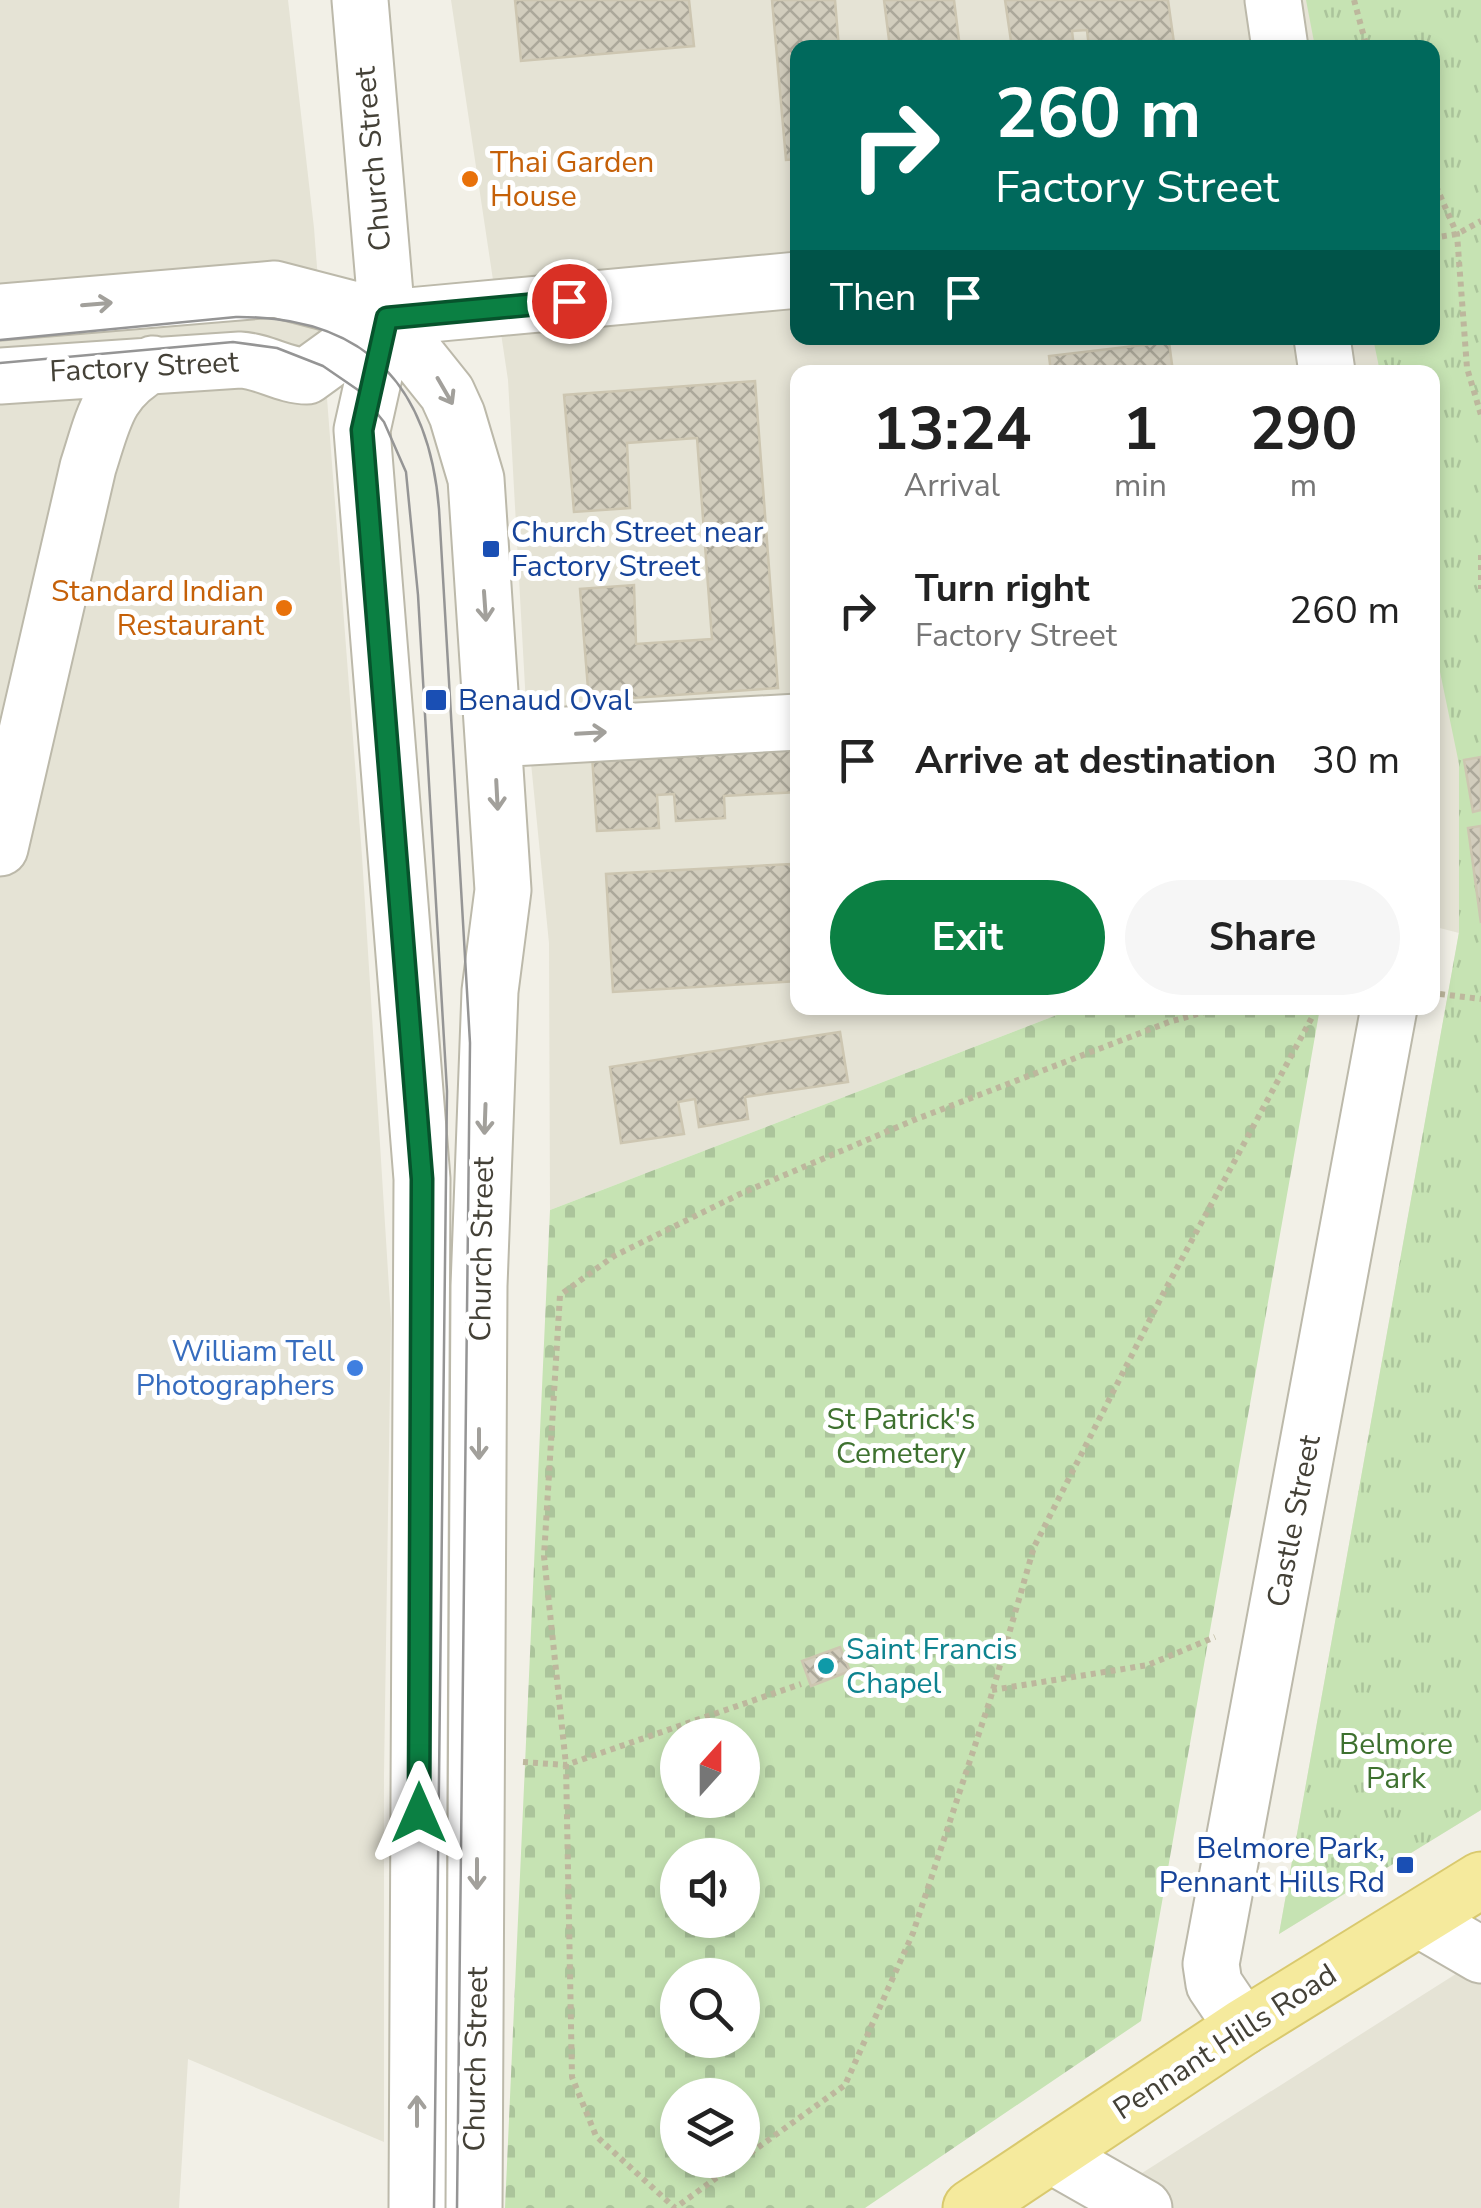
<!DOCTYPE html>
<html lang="en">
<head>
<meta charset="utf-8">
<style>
  :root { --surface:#fff; --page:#f6f6f6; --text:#222; --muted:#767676; --accent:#0b8043 }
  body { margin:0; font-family:"Nunito Sans",sans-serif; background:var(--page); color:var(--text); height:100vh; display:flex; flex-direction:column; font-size:38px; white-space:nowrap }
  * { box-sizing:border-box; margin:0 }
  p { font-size:32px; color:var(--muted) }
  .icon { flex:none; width:55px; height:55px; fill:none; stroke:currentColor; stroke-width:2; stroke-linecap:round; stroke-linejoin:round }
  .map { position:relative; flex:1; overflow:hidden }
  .side { position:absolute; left:790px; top:365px; width:650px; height:650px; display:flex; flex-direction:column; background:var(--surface); border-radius:20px; box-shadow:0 5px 15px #0003 }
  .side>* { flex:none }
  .guide { position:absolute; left:790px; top:40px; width:650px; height:305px; border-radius:20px; box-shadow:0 5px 15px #0003; background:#00695c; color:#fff; overflow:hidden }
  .needle { width:65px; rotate:21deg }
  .tools { position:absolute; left:660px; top:1718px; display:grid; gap:20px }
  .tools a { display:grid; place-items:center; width:100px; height:100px; border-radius:50%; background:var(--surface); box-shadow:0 5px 15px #0003; font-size:50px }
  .pin { position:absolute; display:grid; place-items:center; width:85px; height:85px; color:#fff; margin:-42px; border:5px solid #fff; border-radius:50%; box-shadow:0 2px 10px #0007 }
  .me { position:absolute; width:110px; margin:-55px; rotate:0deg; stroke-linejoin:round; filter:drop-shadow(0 0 8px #0008) }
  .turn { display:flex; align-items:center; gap:35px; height:210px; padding:0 40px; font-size:45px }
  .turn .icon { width:130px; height:130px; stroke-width:2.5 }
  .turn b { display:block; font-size:70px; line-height:85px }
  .then { display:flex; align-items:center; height:95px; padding:0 40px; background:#0003; gap:20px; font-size:38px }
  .eta { display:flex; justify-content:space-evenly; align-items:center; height:170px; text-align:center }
  .eta b { font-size:60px; font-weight:700; line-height:70px }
  .primary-button { display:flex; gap:20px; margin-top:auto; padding:20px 40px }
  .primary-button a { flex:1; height:115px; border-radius:60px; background:var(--accent); color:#fff; font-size:40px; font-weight:700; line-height:115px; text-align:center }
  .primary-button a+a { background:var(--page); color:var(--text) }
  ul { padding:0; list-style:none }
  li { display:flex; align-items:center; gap:30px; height:150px; padding:0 40px }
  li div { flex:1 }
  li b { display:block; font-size:38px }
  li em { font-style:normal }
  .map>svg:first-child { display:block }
  .residential { fill:#e5e3d5; fill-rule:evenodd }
  .cemetery { fill:url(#cemetery-stones); fill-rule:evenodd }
  .park { fill:url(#park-tufts) }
  .building { fill:url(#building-cross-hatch); stroke:#cdc6b1; stroke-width:2.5 }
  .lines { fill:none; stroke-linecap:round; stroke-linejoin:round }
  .minor-casing { stroke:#bcb9aa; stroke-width:59 }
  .major-casing { stroke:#d9c96e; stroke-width:59 }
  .path { stroke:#bdb79d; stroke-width:6; stroke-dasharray:5 5; stroke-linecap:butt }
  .minor { stroke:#fff; stroke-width:55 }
  .major { stroke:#f5ea9d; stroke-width:55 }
  .tram { stroke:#959595; stroke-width:2.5 }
  .oneway { stroke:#a2a09b }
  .route-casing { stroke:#07532c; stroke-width:25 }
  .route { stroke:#0b8043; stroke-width:18 }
  .food-dot { fill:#e8710a; stroke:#fff; stroke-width:4 }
  .transit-dot { fill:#1a4fb4; stroke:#fff; stroke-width:4 }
  .shop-dot { fill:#3f7fe0; stroke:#fff; stroke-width:4 }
  .culture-dot { fill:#0f9aa8; stroke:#fff; stroke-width:4 }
  .labels { text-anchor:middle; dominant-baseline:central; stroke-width:10; stroke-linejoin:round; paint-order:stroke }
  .street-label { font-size:30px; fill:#444137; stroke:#fff }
  .food-label { font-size:30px; fill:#c56008; stroke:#fff; text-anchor:start }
  .transit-label { font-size:30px; fill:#164399; stroke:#fff; text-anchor:start }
  .shop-label { font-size:30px; fill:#366cbe; stroke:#fff; text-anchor:end }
  .park-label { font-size:30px; fill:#3e712f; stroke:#fff }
  .culture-label { font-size:30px; fill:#0d838f; stroke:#fff; text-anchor:start }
</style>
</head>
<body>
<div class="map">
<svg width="1481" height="2208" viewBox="0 0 1481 2208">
  <defs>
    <pattern id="cemetery-stones" width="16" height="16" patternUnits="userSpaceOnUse" patternTransform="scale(2.5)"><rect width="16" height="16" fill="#c6e3b3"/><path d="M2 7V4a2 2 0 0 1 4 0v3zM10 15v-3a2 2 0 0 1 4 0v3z" fill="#abc49b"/></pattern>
    <pattern id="park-tufts" width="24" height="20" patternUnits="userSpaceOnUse" patternTransform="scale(2.5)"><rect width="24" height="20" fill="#c6e3b3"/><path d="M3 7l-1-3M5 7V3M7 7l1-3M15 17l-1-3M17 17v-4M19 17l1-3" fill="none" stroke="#abc49b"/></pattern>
    <pattern id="building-cross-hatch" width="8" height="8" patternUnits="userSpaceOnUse" patternTransform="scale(2.5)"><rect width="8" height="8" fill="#d2cdbd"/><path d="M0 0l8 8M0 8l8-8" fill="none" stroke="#aca89a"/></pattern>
  </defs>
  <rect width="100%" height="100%" fill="#f2f0e7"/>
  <path class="residential" d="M0,0H288L314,228L362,856L391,1320L384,1774V2142L188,2059L179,2208H0Z
    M451,0H1481V1810L1279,1934L1459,933L1432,926V372H798V1008H1075L550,1210L549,943L527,723L508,380ZM798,48H1432V338H798Z
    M1481,1958V2208H1087Z"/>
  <path class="cemetery" d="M1075,1008H1320L1141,2021L865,2208H505L550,1210ZM678,1735H742V1800H678ZM678,1855H742V1920H678ZM678,1975H742V2040H678ZM678,2095H742V2160H678Z"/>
  <path class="park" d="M1306,0H1481V1810L1279,1934L1459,932V764L1432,633V372H1380L1373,338H1432V48L1315,47Z"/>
  <path class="building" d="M515,0H689L694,46L521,61Z
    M772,0H835L839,48H798V159L786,160Z
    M884,0H954L960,48H890Z
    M1005,0H1168L1174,43L1134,48H1089L1087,30L1072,31L1074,48H1012Z
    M1169,342L1173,372H1051L1049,356Z
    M755,381L778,688L589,701L580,589L634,585L636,644L712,639L697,438L627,443L630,508L574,512L564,395Z
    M798,742V792L724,796L725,818L676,821L674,794L657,795L659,828L597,831L592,755Z
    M1481,757V810L1473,812L1464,760Z
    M1481,826V923L1468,828Z
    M791,864L798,981L613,992L606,874Z
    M840,1032L848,1082L745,1097L748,1119L699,1127L695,1099L678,1102L684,1134L621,1143L610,1067Z
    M840,1647L850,1671L811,1686L802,1661Z"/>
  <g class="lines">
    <g class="minor-casing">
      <path id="minor" d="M360,0L387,318L362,430L422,1179L417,2208
        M1273,0L1280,48
        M0,312L275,289L387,318L798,280
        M387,318L447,393L457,415L476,479L503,890L490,991L479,1286L474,2208
        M1322,338L1327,372
        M0,376L240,360C264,361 284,376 307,376L387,318
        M494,739L798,722
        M0,848L88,467C103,421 107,388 153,364
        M1419,1919L1481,1955
        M1243,2027L1214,1984L1211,1964L1389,1008
        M1051,2155L1144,2208"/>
    </g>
    <g class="major-casing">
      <path id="major" d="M971,2208L1243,2027L1481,1880"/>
    </g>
    <path class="path" d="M1354,0L1367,48
      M1432,177L1457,234L1467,368L1481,415
      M1432,238L1457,234L1481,221
      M1481,555V589
      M1440,994L1481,999
      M992,1690L1148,1665L1215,1637
      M523,1762L566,1765L801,1684
      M742,2159L845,2085L913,1933L990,1700L1034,1547L1164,1292L1317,1008
      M741,2160L675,2208L596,2136L572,2077L566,1765L544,1556L560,1295L614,1256L740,1194L914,1120L1169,1022L1219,1008"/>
    <use href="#minor" class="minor"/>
    <use href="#major" class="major"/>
    <path class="tram" d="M0,340L236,317C364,316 429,384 439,509L470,1043L457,2208
      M0,363L233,342L277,348L323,366L358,390L384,422L406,472L418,595L447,1091L434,2208"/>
  </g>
  <defs><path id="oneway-shaft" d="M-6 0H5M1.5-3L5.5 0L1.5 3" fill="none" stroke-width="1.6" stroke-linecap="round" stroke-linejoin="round" transform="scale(2.5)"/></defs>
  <g class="oneway">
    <use href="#oneway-shaft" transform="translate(97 304) rotate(-5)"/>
    <use href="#oneway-shaft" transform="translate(445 391) rotate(60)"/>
    <use href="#oneway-shaft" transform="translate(485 606) rotate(86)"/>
    <use href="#oneway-shaft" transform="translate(591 733) rotate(-3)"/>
    <use href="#oneway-shaft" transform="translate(497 795) rotate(87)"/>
    <use href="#oneway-shaft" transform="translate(485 1119) rotate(92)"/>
    <use href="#oneway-shaft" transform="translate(479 1444) rotate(90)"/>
    <use href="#oneway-shaft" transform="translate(477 1874) rotate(90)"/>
    <use href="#oneway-shaft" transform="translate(417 2111) rotate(-90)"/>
  </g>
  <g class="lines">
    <g class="route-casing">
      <path id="route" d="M419,1813L422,1179L362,430L387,318L569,301"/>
    </g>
    <use href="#route" class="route"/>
  </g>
  <g class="food-dot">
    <circle cx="470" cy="179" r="10"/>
    <circle cx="284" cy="608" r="10"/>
  </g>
  <g class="transit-dot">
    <rect x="481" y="539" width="20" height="20" rx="5"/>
    <rect x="424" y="688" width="24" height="24" rx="5"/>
    <rect x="1395" y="1855" width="20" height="20" rx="5"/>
  </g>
  <circle class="shop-dot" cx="355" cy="1368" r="10"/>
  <circle class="culture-dot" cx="826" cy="1666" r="10"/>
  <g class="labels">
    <g class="street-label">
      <text transform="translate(373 159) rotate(-95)">Church Street</text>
      <text transform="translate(144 367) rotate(-3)">Factory Street</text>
      <text transform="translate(482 1249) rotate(-89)">Church Street</text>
      <text transform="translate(1294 1521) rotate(-79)">Castle Street</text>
      <text transform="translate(1225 2042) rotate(-33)">Pennant Hills Road</text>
      <text transform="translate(476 2059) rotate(-89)">Church Street</text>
    </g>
    <g class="food-label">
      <text x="490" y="162">Thai Garden<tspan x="490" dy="34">House</tspan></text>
      <text x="264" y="591" text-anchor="end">Standard Indian<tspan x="264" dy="34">Restaurant</tspan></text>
    </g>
    <g class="transit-label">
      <text x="511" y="532">Church Street near<tspan x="511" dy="34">Factory Street</tspan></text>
      <text x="458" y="700">Benaud Oval</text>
      <text x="1385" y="1848" text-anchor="end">Belmore Park,<tspan x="1385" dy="34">Pennant Hills Rd</tspan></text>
    </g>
    <g class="shop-label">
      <text x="335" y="1351">William Tell<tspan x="335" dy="34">Photographers</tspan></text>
    </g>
    <g class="park-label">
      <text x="901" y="1419">St Patrick's<tspan x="901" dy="34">Cemetery</tspan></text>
      <text x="1396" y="1744">Belmore<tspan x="1396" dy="34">Park</tspan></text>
    </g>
    <g class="culture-label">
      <text x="846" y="1649">Saint Francis<tspan x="846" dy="34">Chapel</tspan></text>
    </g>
  </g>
</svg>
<div class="tools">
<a><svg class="needle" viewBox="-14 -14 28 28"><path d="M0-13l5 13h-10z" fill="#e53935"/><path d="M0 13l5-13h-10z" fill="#767676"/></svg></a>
<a><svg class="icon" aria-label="sound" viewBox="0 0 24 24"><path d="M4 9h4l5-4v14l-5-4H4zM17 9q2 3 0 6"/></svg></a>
<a><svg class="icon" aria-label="search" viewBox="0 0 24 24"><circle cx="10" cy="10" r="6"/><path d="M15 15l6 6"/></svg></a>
<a><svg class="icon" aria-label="layers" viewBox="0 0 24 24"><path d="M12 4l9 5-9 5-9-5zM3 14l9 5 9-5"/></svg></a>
</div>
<div class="pin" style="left:569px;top:301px;background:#d93025"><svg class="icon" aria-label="arrive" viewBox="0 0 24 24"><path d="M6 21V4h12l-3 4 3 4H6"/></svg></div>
<svg class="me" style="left:419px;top:1813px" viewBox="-20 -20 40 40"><path d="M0-17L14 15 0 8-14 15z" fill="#0b8043" stroke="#fff" stroke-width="4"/></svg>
<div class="guide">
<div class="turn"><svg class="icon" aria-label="right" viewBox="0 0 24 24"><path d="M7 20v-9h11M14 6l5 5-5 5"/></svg><div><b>260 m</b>Factory Street</div></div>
<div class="then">Then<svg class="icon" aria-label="arrive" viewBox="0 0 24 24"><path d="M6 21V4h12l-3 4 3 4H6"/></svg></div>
</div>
<section class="side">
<div class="eta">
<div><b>13:24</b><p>Arrival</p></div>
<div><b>1</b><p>min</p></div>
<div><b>290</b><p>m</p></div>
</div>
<ul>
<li><svg class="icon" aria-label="right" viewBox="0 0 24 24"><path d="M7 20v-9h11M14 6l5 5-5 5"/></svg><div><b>Turn right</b><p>Factory Street</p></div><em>260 m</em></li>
<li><svg class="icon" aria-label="arrive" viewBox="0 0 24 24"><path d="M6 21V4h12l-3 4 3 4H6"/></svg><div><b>Arrive at destination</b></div><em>30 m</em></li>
</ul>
<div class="primary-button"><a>Exit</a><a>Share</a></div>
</section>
</div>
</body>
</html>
